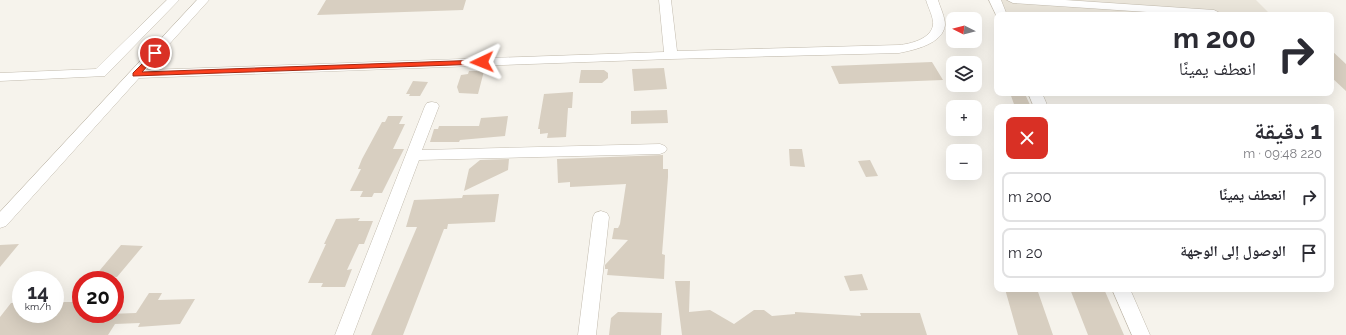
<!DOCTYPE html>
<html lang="ar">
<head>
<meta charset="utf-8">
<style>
  :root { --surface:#fff; --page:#f7f7f7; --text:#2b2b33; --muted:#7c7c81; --line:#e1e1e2 }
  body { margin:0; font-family:Raleway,"Noto Naskh Arabic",sans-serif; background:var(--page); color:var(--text); direction:rtl; height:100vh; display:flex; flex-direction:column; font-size:15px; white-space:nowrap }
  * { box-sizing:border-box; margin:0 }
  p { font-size:13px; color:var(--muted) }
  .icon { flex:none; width:22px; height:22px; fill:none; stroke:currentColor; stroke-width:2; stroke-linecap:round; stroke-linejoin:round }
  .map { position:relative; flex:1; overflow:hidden; direction:ltr }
  .sheet { position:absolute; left:994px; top:104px; width:340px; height:188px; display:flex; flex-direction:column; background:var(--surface); border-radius:8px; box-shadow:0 4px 16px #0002; direction:rtl }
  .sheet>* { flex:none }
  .hud { position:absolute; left:994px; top:12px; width:340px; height:84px; border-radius:8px; box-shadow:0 4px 16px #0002; direction:rtl; background:#fff; color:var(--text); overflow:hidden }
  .needle { width:26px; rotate:276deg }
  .tools { position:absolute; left:946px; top:12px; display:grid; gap:8px }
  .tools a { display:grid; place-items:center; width:36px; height:36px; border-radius:8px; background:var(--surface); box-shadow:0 4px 16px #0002; font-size:20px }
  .speed { position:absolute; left:12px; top:271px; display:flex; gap:8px; font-size:20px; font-weight:700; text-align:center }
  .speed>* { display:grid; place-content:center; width:52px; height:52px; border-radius:50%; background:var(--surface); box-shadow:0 4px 16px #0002; line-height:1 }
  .speed small { font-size:10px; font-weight:400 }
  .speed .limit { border:6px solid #d22; background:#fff; color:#111 }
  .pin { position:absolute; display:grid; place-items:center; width:34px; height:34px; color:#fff; margin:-17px; border:2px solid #fff; border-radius:50%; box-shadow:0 1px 4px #0007 }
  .me { position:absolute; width:44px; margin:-22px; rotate:268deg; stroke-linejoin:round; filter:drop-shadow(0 0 3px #0008) }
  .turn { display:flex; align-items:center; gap:14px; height:84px; padding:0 12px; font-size:18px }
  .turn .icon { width:52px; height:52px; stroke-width:2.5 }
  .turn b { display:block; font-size:28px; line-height:34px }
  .round { display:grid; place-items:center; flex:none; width:42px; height:42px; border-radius:8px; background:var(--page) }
  .head { display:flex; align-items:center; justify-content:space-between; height:68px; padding:0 12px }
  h1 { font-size:24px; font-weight:700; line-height:30px }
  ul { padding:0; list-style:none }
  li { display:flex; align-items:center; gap:12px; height:50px; margin:0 8px 6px; padding:0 4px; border:2px solid var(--line); border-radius:8px }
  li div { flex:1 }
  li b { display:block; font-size:15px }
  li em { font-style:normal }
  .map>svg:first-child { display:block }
  .residential { fill:#eae5da }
  .building { fill:#d8cfc1 }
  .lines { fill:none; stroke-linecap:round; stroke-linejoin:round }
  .minor-casing { stroke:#c2bbae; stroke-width:1 }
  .minor { fill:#fff; fill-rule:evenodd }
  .route { fill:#fc3f1d; stroke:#a42913 }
</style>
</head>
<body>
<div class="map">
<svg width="1346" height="335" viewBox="0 0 1346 335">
  <rect width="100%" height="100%" fill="#f6f3ec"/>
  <path class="residential" d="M995,0H1256L1271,15H1001Z"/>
  <path class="building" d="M326,0H466L463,10L317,15Z
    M1331,50L1346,64V91L1331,77Z
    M932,62L943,80L839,84L831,66Z
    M664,68L667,89L634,91L632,69Z
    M581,70H604L608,73V78L602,83H579Z
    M469,71H484L478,94L459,93L457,87L461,75L468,74Z
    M413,81L428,82L420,96H409L410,94H406Z
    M573,92L572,108H568L566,137L547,138L548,133L540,134V129H538L544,94Z
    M1010,93L1025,94L1031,107H1015Z
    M667,110L668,123L631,124V111Z
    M388,116H403L399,124H405L393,149H404L382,193H374L372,197H360L363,191H350L361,169H358L362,159L382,122H385Z
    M508,116L505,136L460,140L459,142H430L434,129H438L439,126H479L481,118Z
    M789,149H802L805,167L790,166Z
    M663,155V169H668V177L662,254L665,255L664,279L607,275L608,269H605V265L628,240L612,239L614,228H618L620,224L626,184L570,187V182L558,183L557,159Z
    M509,159L508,170L464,191L469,169L480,160Z
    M870,160L878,176L866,177L858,161Z
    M499,194L495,222L448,224L447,229H444L403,335H371L417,227H406L414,200L462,198L463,195Z
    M360,218L358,221H373L364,244H359L347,270L352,269L345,287H321L323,283H308L326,244H324L336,219Z
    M19,244L0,267V245Z
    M121,245L143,246L117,277L95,276Z
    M862,274L868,290L850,291L844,276Z
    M675,281H690L689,312L710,310L734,324L754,310H764L772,316L795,314V312L861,316L860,313H920L927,335H682Z
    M1005,289H1037L1053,335H1018Z
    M1070,289H1104L1124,335H1088Z
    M149,293H162L158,300L195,299L180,324L138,327L140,323L115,324L108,335H0V317L11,303H21V314H55V302H81V315L136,313Z
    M618,312L662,313L661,335H609L611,318Z"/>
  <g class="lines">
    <g class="minor-casing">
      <path id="minor" d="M167,0H179L105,76L0,81V73L96,69Z
        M197,0H209L146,70L664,52L659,0H671L677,51L899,45C910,44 931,39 933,25C934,18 928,7 926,0H938C940,7 945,17 945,25C943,44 914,50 899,53L671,59L139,78L6,226L0,228V212Z
        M989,0H1001L1007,15H997V17Z
        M1007,0H1065L1214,10L1220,13L1218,15H1192L1013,3Z
        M1028,93H1042L1048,107H1034Z
        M432,102L437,103L439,106L422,150L660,144L665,146L667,149L665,152L660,154L419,160L353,335H335L425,106L427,103Z
        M601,211L607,213L609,217L596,335H578L593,217L595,213Z
        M1112,289H1130L1150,335H1132Z"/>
    </g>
    <use href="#minor" class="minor"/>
  </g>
  <path class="route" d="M155,51L159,53L142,72L482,60L486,62L482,64L133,76V73Z"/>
</svg>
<div class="tools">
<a><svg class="needle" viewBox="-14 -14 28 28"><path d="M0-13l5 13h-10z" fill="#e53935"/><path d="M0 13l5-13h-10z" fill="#7c7c81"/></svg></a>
<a><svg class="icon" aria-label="layers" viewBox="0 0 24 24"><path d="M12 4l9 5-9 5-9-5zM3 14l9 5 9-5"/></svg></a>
<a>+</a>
<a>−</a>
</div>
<div class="speed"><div>14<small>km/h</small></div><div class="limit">20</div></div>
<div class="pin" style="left:155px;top:53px;background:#d93025"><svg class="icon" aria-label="arrive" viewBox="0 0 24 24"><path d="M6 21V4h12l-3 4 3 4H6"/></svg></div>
<svg class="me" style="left:482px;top:62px" viewBox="-20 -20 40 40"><path d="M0-17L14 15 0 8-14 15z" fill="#fc3f1d" stroke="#fff" stroke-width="4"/></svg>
<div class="hud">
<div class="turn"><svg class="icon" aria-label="right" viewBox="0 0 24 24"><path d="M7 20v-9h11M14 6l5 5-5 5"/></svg><div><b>200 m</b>انعطف يمينًا</div></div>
</div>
<section class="sheet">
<div class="head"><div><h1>1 دقيقة</h1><p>220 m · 09:48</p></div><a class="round" style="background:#d93025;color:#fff"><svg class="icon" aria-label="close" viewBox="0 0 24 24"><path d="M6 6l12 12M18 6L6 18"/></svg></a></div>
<ul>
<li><svg class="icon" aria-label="right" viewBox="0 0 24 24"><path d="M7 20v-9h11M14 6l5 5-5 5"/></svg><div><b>انعطف يمينًا</b></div><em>200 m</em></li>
<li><svg class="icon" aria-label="arrive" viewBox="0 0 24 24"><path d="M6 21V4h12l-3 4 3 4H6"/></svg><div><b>الوصول إلى الوجهة</b></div><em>20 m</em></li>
</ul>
</section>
</div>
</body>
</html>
